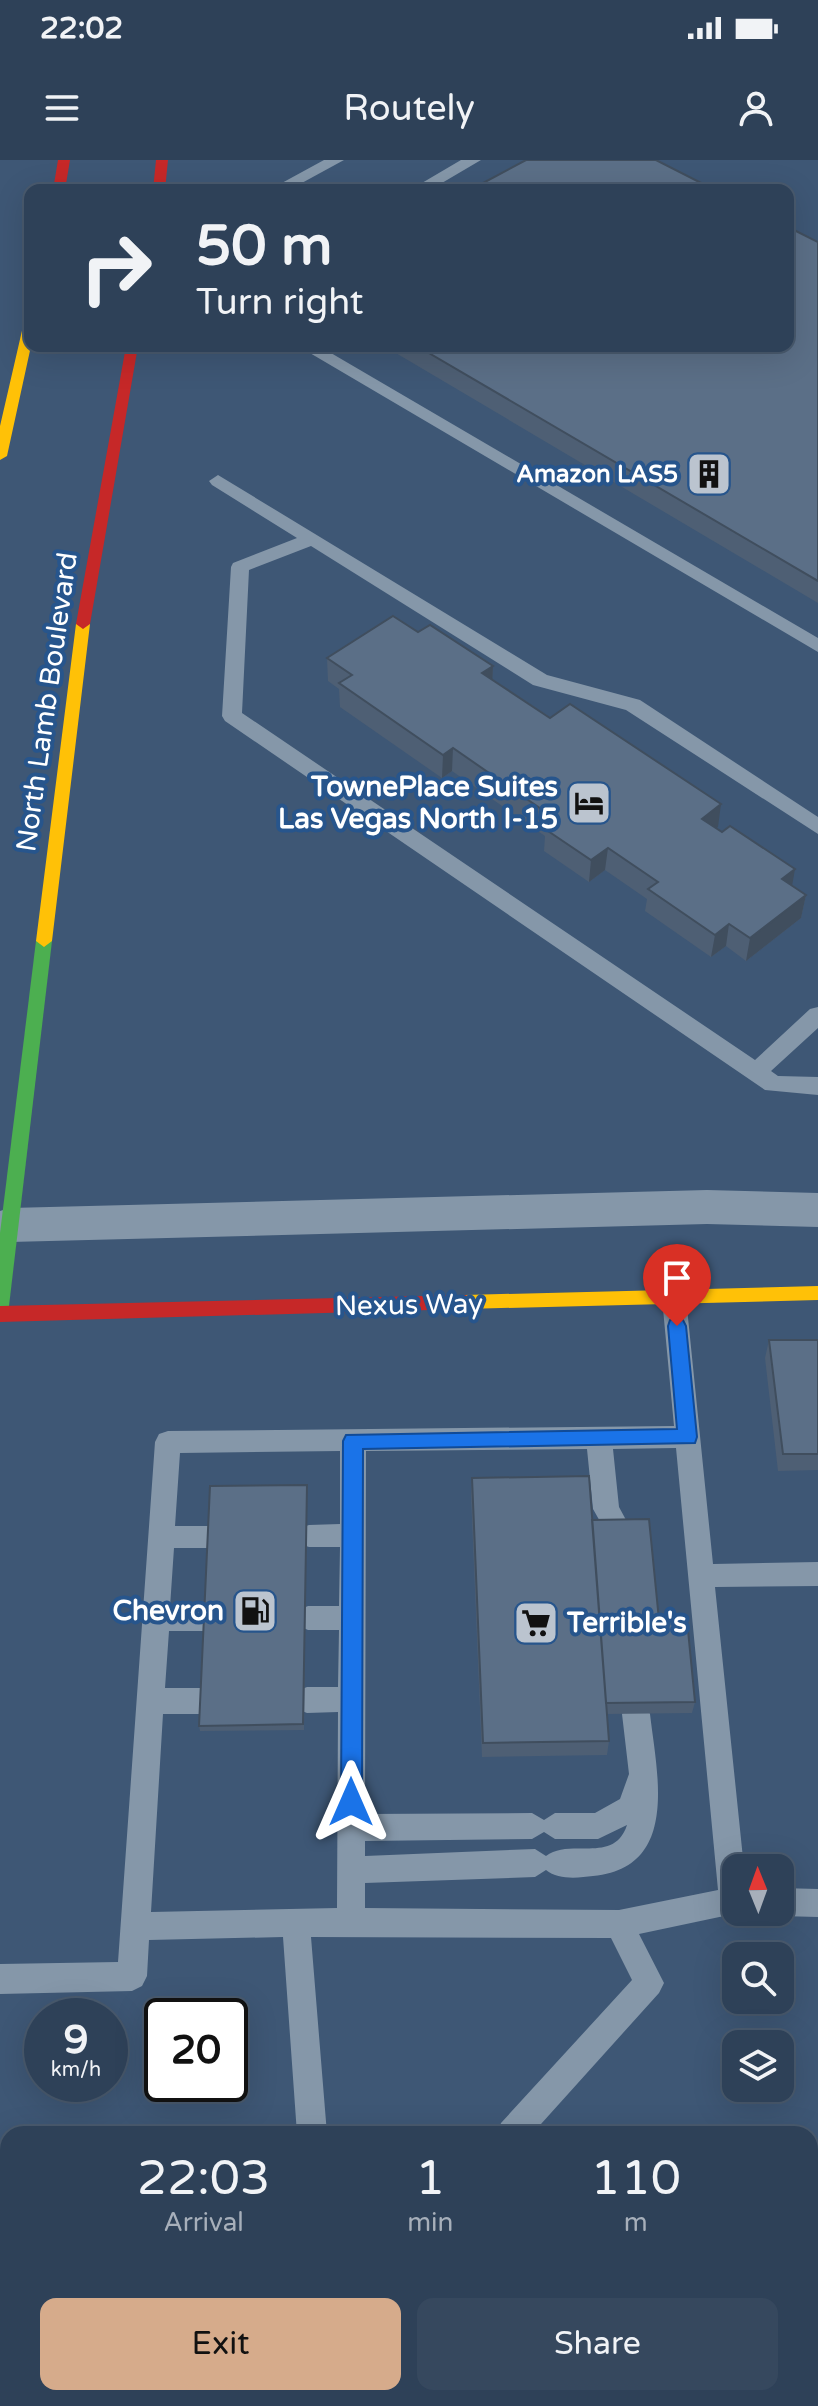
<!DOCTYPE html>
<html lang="en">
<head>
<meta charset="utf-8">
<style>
  :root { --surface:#2e4158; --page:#36485e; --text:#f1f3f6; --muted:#a7afba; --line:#495a6e; --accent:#d6ab8b }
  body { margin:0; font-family:"Varela Round",sans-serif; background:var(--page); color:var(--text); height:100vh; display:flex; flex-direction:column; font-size:30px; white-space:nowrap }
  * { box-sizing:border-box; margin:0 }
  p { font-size:26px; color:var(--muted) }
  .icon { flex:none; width:44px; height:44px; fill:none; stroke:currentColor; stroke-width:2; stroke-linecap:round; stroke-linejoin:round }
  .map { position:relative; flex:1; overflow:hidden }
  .drawer { position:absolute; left:0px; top:1966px; width:818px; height:280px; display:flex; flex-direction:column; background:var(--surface); border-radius:24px 24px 0 0; box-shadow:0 8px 32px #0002,0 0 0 2px var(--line) }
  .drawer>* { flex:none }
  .hud { position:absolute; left:24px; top:24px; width:770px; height:168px; border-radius:16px; box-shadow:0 8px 32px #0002,0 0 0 2px var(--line); background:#2e4158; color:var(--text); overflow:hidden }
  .needle { width:52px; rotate:359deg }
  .fabs { position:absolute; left:722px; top:1694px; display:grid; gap:16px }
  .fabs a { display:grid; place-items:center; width:72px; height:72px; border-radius:16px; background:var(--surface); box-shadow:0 8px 32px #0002,0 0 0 2px var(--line); font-size:40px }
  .speed { position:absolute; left:24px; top:1838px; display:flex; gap:16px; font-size:40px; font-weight:700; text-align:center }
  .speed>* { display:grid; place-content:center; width:104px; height:104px; border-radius:50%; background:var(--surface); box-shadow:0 8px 32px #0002,0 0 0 2px var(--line); line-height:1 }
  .speed small { font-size:20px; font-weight:400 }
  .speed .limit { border:4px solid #111; border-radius:12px; background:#fff; color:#111 }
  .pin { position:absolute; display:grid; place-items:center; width:68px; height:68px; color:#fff; margin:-82px -34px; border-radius:50% 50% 50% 0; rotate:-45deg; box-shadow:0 0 8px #0007 }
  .pin .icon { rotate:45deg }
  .me { position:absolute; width:88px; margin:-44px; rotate:0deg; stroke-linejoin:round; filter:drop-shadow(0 0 6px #0008) }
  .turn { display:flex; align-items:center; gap:28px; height:168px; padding:0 40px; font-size:36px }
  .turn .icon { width:104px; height:104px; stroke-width:2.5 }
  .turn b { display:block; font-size:56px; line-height:68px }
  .eta { display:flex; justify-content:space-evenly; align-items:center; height:136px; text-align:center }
  .eta b { font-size:48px; font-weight:600; line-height:56px }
  .cta { display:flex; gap:16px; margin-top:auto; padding:16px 40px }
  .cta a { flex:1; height:92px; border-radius:16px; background:var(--accent); color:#111; font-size:32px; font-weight:600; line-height:92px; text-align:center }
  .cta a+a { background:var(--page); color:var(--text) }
  .status { display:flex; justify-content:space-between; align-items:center; height:56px; padding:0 40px; background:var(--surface); direction:ltr }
  .status svg { height:22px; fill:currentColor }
  header { display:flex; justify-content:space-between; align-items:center; height:104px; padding:0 40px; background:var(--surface); font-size:36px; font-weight:600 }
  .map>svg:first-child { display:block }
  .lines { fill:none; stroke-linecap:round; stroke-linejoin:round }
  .lane { fill:#8597a9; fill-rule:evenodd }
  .street { fill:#8597a9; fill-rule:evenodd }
  .fast { fill:#4caf50; fill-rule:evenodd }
  .slow { fill:#ffc107; fill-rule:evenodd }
  .jam { fill:#c62828; fill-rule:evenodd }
  .wall { fill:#4e5f74 }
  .shaded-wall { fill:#404e5e }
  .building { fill:#5b6f87; stroke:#404e5e; stroke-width:2 }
  .route { fill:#1a73e8; stroke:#114b97; stroke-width:2 }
  .labels { text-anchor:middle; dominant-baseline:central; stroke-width:8; stroke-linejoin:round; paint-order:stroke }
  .far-poi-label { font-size:24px; font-weight:bold; fill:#fff; stroke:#27558c; text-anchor:end }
  .street-label { font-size:28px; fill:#fff; stroke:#27558c }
  .poi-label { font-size:28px; font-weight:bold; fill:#fff; stroke:#27558c; text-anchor:end }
</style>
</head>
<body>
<div class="status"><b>22:02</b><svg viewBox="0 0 49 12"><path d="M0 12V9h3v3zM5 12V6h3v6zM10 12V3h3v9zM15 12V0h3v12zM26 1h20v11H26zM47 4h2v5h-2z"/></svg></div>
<header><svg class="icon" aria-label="menu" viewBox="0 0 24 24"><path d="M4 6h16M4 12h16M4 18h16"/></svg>Routely<svg class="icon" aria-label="person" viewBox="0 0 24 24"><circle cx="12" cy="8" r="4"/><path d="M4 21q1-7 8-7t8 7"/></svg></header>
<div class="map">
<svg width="818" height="2246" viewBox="0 0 818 2246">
  <rect width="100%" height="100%" fill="#3e5775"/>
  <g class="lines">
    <path class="lane" d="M324,0H344L289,30H269Z
      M461,0H481L430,30H410Z
      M298,186H319L818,478V492Z
      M218,315L547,515L640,540L818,657V674L626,550L533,525L311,386L249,410L242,553L755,900L810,849L818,847V868L771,911L778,916L818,917V935L765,930L225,561L222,556L231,407L233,403L297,378L212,325L209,321Z
      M674,1128L683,1131L686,1138L713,1404L818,1402V1426L715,1427L744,1708H736V1752H743L639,1774L664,1823L659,1833L532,1974H497L501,1963L632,1820L611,1778L311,1777L327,1974H297L283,1777L149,1780L147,1816L142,1826L132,1831L0,1834V1804L118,1802L155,1282L159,1274L168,1271L674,1266L662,1138L665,1131ZM676,1288L718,1730L619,1750L365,1748V1723L535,1717L546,1710C558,1720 578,1718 593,1716C680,1708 657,1614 650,1554L646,1545L636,1541L626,1545L622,1554L629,1614L620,1639L595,1653H555L544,1660L532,1653L365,1654L366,1291L587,1289L593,1349L610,1379L619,1382L628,1379L632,1371L619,1347L613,1289ZM340,1291V1364L309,1365L300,1368L296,1376L300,1384L309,1387H340L339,1446H308L299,1450L295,1458L299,1466L308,1470H339L338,1527H307L297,1531L293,1540L297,1549L307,1553L338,1552L337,1748L151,1752L163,1554H204L214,1550L218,1541L214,1532L204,1528H165L169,1471H207L216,1467L220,1459L216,1451L207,1447H170L174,1388H210L219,1385L223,1377L219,1369L210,1366H175L180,1293ZM627,1665C614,1705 570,1677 546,1696L535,1689L365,1696V1681L532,1679L544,1672L555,1679H598Z
      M780,1728L818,1729V1757L780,1756L770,1752H780Z
      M818,2160V2199L810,2202V2163Z
      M503,2238H540L543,2246H506Z
      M750,2238H785L782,2246H747Z"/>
    <path class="street" d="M707,1030L818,1033V1067L707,1064L10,1082L0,1079V1051L10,1048Z"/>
    <path class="fast" d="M44,775L52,781L9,1146L6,1151L0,1153V1073L36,781Z"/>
    <path class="slow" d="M30,158L31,186L7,296L0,300V266L24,162Z
      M83,459L90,464L52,781L44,787L36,781L76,464Z
      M818,1126V1140L465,1149L459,1147L456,1142L459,1137L465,1135Z"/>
    <path class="jam" d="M58,0H70L65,30H53Z
      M156,0H168L165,30H153Z
      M126,186H138L90,464L83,469L76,464Z
      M465,1135L471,1137L474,1142L471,1147L465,1149L0,1162V1146Z"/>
  </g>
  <path class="wall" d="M818,82V443L384,186H788Z
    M418,472L493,506L492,519L718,667L716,668L806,735L801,758L746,801L726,786L711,797L645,751L647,739L605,710L589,722L544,691L545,676L452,611L442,618L340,547L339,529L328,521L327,498Z
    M769,1180H818V1310L778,1311L765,1198Z
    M472,1318L592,1360L659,1460L695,1542L692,1553L607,1554L609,1581L607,1595L482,1597L471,1335Z
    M307,1331L304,1570L200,1571L199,1566Z"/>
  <path class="shaded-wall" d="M493,506L492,529L482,513Z
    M453,588L452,611L442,618L443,595Z
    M721,644L718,667L698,682L702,659Z
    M608,688L605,710L589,722L591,700Z
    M795,709L791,732L782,719Z
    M806,735L801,758L746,801L750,778Z
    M729,764L726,786L711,797L715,775Z"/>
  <path class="building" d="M526,0H656L715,30H470Z
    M788,67L818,82V421L417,186H788Z
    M393,456L418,472L430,465L493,506L482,513L550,558L570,544L721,644L702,659L722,672L730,666L795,709L782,719L806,735L750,778L729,764L715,775L648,729L658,722L608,688L591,700L545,669L557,660L453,588L443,595L339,523L352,515L327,498Z
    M769,1180H818V1294H783Z
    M589,1316L609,1581L483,1583L472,1318Z
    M307,1325L303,1564L199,1566L210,1326Z
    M649,1359L659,1460H687L695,1542L606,1543L592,1360Z"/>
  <path class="route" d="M677,1158L683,1160L686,1166L697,1277L695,1283L363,1289L362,1642L359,1649L351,1652L344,1649L341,1642L343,1281L346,1275L677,1269L668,1166L670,1160Z"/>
  <defs>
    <g id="building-square" transform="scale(2.3)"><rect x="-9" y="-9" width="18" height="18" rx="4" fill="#bbc4cf" stroke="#27558c"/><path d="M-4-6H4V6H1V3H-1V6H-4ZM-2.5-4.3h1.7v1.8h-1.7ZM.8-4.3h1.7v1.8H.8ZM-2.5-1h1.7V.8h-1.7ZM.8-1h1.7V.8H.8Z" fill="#111"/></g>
    <g id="hotel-square" transform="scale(2.3)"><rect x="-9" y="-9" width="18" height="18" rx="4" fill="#bbc4cf" stroke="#27558c"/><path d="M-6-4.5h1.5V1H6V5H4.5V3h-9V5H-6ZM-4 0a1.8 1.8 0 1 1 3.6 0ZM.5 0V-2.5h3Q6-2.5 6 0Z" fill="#111"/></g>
    <g id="fuel-square" transform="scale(2.3)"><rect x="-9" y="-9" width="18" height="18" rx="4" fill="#bbc4cf" stroke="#27558c"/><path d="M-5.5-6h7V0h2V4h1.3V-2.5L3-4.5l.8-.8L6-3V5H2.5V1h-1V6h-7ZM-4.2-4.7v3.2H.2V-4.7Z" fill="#111"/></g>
    <g id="supermarket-square" transform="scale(2.3)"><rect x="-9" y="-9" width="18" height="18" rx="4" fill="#bbc4cf" stroke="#27558c"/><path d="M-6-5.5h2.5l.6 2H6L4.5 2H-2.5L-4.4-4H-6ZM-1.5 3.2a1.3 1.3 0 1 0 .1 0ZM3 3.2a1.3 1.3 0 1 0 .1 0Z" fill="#111"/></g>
  </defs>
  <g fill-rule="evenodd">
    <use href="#building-square" x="709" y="314"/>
    <use href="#hotel-square" x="589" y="643"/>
    <use href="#fuel-square" x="255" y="1451"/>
    <use href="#supermarket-square" x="536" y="1463"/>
  </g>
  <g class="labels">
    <g class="far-poi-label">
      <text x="678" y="314">Amazon LAS5</text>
    </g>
    <g class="street-label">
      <text transform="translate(47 542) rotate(-82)">North Lamb Boulevard</text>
      <text transform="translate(409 1145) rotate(-1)">Nexus Way</text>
    </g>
    <g class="poi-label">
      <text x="558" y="627">TownePlace Suites<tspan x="558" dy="32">Las Vegas North I-15</tspan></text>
      <text x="224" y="1451">Chevron</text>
      <text x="567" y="1463" text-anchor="start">Terrible's</text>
    </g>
  </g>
</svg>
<div class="fabs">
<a><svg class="needle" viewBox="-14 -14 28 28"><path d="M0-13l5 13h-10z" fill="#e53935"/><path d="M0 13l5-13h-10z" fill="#a7afba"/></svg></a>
<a><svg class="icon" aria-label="search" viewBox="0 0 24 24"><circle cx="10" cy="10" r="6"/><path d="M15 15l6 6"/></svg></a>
<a><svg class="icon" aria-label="layers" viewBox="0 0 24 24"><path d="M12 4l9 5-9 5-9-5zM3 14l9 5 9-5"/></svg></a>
</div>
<div class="speed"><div>9<small>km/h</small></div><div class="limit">20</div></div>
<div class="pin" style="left:677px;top:1166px;background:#d93025"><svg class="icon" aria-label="arrive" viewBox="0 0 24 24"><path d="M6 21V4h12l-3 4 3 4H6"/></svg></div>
<svg class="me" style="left:351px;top:1642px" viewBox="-20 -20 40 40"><path d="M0-17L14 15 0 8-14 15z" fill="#1a73e8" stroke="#fff" stroke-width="4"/></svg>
<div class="hud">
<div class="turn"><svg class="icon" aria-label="right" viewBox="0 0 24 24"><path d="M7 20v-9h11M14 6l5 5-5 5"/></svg><div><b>50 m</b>Turn right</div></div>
</div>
<section class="drawer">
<div class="eta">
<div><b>22:03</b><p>Arrival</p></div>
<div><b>1</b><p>min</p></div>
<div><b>110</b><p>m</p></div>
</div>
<div class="cta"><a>Exit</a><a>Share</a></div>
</section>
</div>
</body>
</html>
